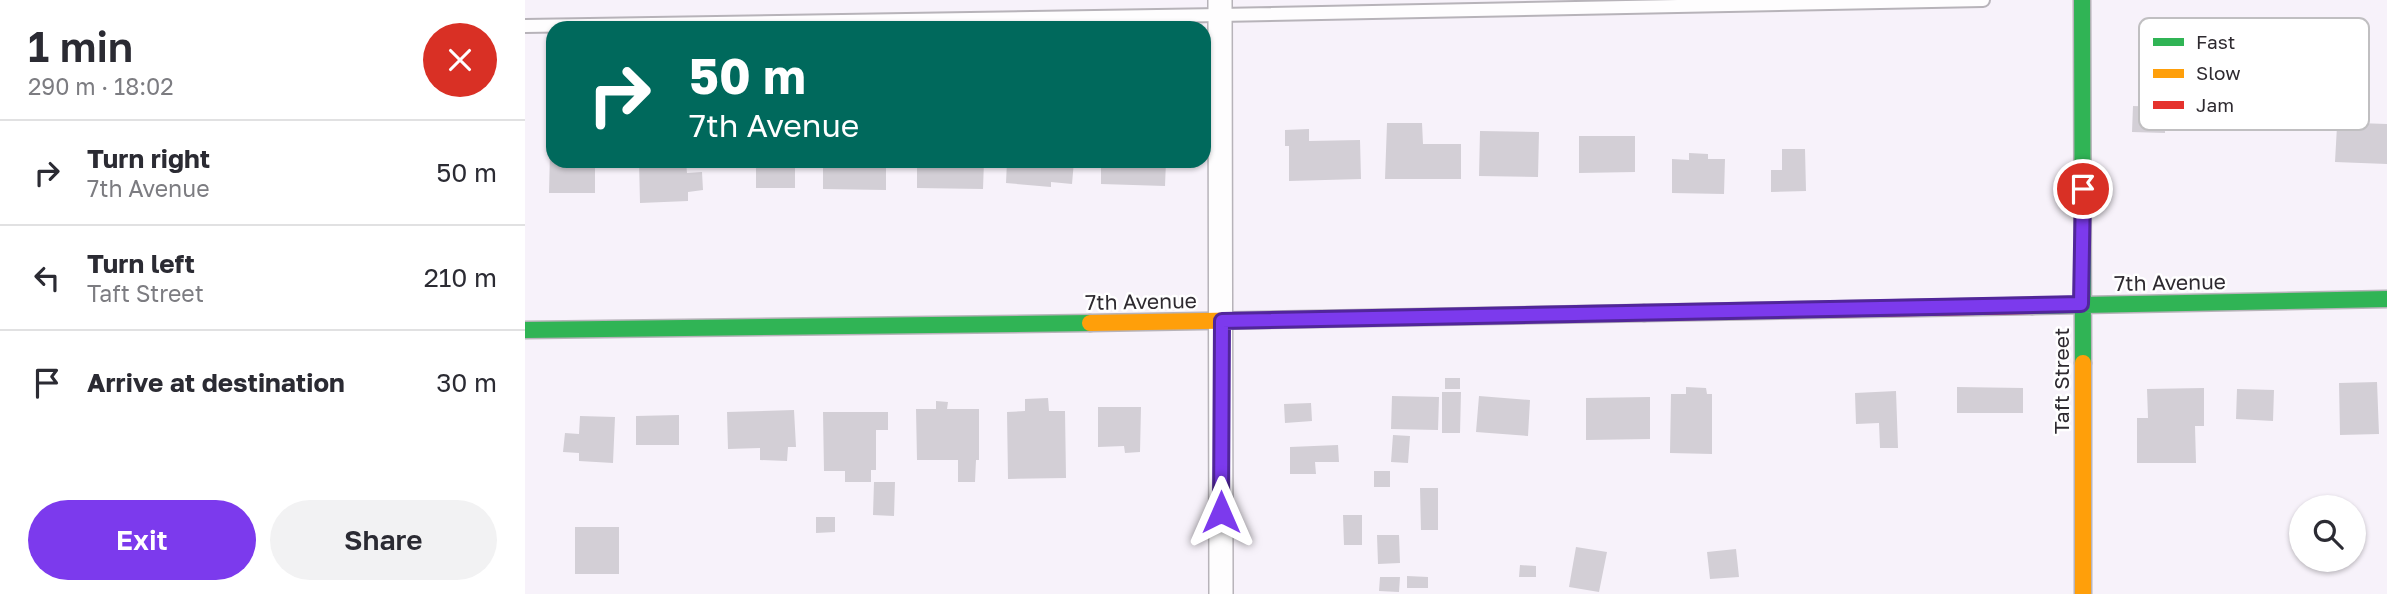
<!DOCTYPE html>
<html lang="en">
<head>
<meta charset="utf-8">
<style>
  :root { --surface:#fff; --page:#f2f2f3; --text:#2b2b33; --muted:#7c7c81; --line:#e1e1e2; --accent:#7c3aed }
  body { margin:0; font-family:"Golos Text",sans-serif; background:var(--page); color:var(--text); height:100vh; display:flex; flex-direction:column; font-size:26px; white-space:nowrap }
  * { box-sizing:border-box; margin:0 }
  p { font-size:23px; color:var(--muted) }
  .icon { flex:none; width:38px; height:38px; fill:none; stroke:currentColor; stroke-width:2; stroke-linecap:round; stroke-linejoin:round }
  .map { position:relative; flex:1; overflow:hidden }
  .sheet { display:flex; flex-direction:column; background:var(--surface); width:525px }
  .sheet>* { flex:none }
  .top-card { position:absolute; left:21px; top:21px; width:665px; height:147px; border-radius:21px; box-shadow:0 2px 5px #0004; background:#00695c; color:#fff; overflow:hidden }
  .buttons { position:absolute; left:1764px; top:495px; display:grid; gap:14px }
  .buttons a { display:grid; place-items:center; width:77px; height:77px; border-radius:50%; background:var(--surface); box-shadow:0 2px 5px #0004; font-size:35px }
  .pin { position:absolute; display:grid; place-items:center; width:60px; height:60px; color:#fff; margin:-30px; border:4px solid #fff; border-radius:50%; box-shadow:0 2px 7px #0007 }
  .me { position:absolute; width:77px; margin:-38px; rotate:0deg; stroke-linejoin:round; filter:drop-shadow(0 0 5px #0008) }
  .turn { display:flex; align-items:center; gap:24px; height:147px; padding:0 28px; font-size:32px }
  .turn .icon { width:91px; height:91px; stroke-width:2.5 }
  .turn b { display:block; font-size:49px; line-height:60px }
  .round { display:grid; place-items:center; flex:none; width:74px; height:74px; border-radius:37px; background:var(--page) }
  .headline { display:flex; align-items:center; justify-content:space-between; height:119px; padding:0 28px }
  h1 { font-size:42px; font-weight:600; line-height:52px }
  .primary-button { display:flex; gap:14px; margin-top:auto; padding:14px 28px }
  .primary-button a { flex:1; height:80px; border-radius:42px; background:var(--accent); color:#fff; font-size:28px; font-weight:600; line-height:80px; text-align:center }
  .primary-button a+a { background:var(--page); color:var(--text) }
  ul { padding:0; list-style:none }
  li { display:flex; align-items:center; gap:21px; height:105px; padding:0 28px; border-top:2px solid var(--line) }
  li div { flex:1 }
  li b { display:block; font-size:26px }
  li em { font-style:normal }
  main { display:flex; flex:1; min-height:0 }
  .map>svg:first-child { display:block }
  .building { fill:#d3cfd6 }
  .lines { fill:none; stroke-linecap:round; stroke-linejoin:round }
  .lane-casing { stroke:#b7b3b9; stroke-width:16 }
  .street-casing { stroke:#b7b3b9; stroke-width:26 }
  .fast-casing { stroke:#b7b3b9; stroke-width:19 }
  .slow-casing { stroke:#b7b3b9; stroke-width:19 }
  .jam-casing { stroke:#b7b3b9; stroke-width:19 }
  .lane { stroke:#fefdfe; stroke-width:12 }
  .street { stroke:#fefdfe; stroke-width:23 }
  .fast { stroke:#30b455; stroke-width:16 }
  .slow { stroke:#ff9f0a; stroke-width:16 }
  .jam { stroke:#e5322d; stroke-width:16 }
  .route-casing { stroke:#51269a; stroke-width:18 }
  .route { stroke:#7c3aed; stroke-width:12 }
  .labels { text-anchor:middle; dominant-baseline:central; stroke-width:5; stroke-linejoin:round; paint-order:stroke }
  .street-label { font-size:21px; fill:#2e2a30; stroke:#fff }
  .key { fill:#fff; stroke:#c0bfc1; stroke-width:2 }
  .key-label { font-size:19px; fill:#2e2a30 }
</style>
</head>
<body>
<main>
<section class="sheet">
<div class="headline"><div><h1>1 min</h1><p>290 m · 18:02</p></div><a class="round" style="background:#d93025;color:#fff"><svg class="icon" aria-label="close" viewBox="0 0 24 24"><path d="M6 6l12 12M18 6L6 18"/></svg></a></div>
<ul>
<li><svg class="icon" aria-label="right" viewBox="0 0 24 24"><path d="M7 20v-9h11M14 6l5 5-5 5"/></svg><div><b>Turn right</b><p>7th Avenue</p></div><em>50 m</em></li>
<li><svg class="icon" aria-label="left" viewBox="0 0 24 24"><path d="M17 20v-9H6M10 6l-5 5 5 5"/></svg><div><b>Turn left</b><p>Taft Street</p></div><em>210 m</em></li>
<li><svg class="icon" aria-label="arrive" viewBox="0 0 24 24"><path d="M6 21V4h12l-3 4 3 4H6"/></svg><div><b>Arrive at destination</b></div><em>30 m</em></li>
</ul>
<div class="primary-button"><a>Exit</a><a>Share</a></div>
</section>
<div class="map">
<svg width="1862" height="594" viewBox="0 0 1862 594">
  <rect width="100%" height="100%" fill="#f7f2fa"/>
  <path class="building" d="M1608,106L1640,107V133L1607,132Z
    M1813,108L1833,109V123L1862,124V164L1810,162Z
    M862,123H897L898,144H936V179H860Z
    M784,129V141L835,140L836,179L764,181V146H760V130Z
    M955,131L1014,132L1013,177L954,176Z
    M1054,136H1110V172L1054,173Z
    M1257,149H1280L1281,191L1246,192V170H1257Z
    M25,152H28V161H70V193H24Z
    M1164,153L1183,154V159H1200L1199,194L1147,193V159L1164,160Z
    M114,161H161L162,173L177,172L178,190L163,192V201L115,203Z
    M231,161H270V188H231Z
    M302,161H348L347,168H361V190L298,189V168H302Z
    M392,161H459L458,189L392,188Z
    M482,161H549L547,184L526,182V187L481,183Z
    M576,161H641L640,186L576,184Z
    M920,378H935V389H920Z
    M1852,382L1854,434L1815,435L1814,383Z
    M1161,387L1181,388L1182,394H1187V454L1145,453L1146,394H1161Z
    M1432,387L1498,388V413H1432Z
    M1679,388V426H1670L1671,463H1612V418H1623L1622,389Z
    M1712,389L1749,390L1748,421L1711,419Z
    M1371,391L1373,448H1355L1354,423L1331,424L1330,393Z
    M917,392H936L935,433H917Z
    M867,396L914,397L913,430L866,429Z
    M954,396L1005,400L1003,436L951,432Z
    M1125,397V439L1061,440V398Z
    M523,398L524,411H540L541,478L483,479L482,412L500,411V399Z
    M411,401L423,402L422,409H454V460H451L450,482H433V460H392L391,409H411Z
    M786,403L787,421L760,423L759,404Z
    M573,407H616L615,452L600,453L599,446L573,447Z
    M269,410L271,447H263L262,461L235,460V448L203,449L202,412Z
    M298,412H363V430H351V470H346V482H320V471H299Z
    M154,415V445H111V416Z
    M55,416L90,417L88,463L54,461V453L38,452L40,433L54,434Z
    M868,435L885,436L883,463L866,462Z
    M813,445L814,462H790L791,474H765V447Z
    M849,471H865V487H849Z
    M349,482H370L369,516L348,515Z
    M895,488H913V530H896Z
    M818,515H837V545H819Z
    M291,517H310V532L291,533Z
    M50,527H94V574H50Z
    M852,535H874L875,563L853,564Z
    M1051,547L1082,552L1074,592L1044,587Z
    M1211,549L1214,577L1185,579L1182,552Z
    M995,565L1011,566V577H994Z
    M882,576L903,577V588H882Z
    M855,577H875L874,592L854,591Z"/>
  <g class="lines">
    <g class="lane-casing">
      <path id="lane" d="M0,26L695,15L1458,0"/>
    </g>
    <g class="street-casing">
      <path id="street" d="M695,0L696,594"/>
    </g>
    <g class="fast-casing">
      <path id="fast" d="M1557,0L1558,363
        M1507,306L1862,299
        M0,330L565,323"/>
    </g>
    <g class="slow-casing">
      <path id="slow" d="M565,323L1119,313
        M1558,363V594"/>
    </g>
    <g class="jam-casing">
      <path id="jam" d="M1119,313L1507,306"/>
    </g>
    <use href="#lane" class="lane"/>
    <use href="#street" class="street"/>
    <use href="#fast" class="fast"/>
    <use href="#slow" class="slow"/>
    <use href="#jam" class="jam"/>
  </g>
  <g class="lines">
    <g class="route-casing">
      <path id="route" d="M696,512L697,321L1556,304L1558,189"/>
    </g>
    <use href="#route" class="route"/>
  </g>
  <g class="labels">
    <g class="street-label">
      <text transform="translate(1645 282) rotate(-1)">7th Avenue</text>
      <text transform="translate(616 301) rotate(-1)">7th Avenue</text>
      <text transform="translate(1536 381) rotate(-90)">Taft Street</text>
    </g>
  </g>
  <rect x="1614" y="18" width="230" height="112" rx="10" class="key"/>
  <rect x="1628" y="38" width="31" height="8" fill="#30b455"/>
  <rect x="1628" y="69" width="31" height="9" fill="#ff9f0a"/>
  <rect x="1628" y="101" width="31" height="8" fill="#e5322d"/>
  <g class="key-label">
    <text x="1671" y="49">Fast</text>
    <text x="1671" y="80">Slow</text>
    <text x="1671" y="112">Jam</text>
  </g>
</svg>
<div class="buttons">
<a><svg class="icon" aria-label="search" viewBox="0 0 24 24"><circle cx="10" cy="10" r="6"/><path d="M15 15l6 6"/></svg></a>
</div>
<div class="pin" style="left:1558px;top:189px;background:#d93025"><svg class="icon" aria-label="arrive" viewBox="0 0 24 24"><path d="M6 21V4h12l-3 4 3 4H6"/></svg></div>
<svg class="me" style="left:696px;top:512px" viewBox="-20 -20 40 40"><path d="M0-17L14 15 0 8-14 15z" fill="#7c3aed" stroke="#fff" stroke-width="4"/></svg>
<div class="top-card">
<div class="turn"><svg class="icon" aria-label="right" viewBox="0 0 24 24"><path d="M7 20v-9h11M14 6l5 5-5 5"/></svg><div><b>50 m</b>7th Avenue</div></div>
</div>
</div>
</main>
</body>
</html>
